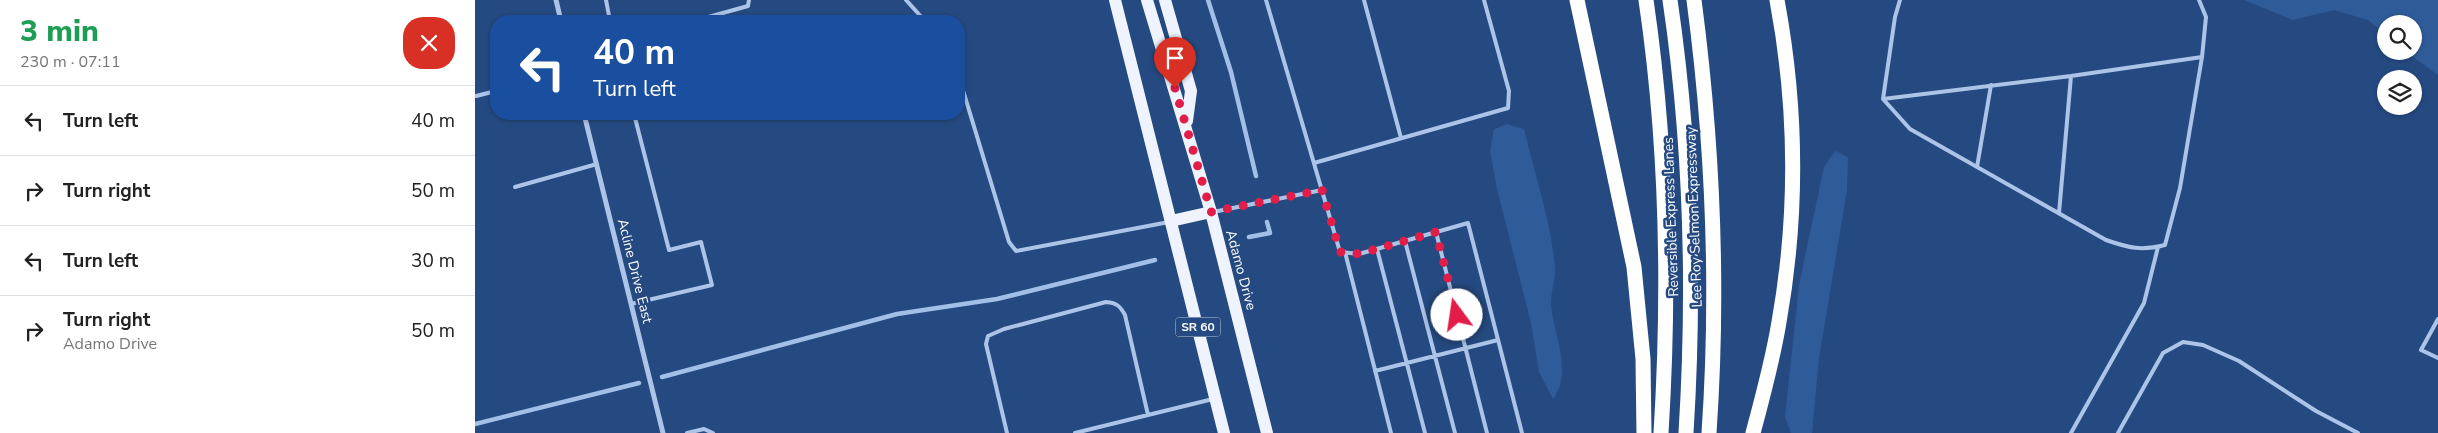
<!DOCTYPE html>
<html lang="en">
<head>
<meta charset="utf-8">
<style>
  :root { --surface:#fff; --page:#f6f6f6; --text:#222; --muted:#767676; --line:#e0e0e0 }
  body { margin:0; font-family:"Nunito Sans",sans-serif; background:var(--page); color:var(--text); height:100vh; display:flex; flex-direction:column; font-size:19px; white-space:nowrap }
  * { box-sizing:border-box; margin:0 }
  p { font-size:16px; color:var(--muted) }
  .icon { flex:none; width:28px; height:28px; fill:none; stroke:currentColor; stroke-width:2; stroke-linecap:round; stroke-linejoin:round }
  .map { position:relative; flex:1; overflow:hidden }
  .details { display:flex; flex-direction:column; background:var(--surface); width:475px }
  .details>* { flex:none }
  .banner { position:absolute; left:15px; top:15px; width:475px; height:105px; border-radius:20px; box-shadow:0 1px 4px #0004; background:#1a4fa0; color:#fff; overflow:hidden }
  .tools { position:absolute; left:1902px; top:15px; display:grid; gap:10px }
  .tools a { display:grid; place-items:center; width:45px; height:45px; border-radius:50%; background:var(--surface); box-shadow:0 1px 4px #0004; font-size:25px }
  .pin { position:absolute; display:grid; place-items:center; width:42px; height:42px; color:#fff; margin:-51px -21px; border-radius:50% 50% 50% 0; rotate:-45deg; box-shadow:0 0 5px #0007 }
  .pin .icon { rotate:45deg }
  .me { position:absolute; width:55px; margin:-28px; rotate:346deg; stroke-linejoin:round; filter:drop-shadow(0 0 4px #0008) }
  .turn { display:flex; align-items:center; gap:18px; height:105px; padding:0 20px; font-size:22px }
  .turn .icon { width:65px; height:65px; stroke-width:2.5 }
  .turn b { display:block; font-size:35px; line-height:42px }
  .round { display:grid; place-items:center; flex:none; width:52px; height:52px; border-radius:20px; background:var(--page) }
  .summary { display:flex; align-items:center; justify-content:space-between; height:85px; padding:0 20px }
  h1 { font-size:30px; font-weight:800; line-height:38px; color:#1e9e55 }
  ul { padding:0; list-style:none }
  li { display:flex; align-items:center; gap:15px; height:70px; padding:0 20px; border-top:1px solid var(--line) }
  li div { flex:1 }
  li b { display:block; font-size:19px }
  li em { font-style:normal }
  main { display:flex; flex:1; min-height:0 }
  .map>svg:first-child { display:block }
  .green { fill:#2f5b98 }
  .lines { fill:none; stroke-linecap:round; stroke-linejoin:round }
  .stream { stroke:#a1bfe7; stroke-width:4.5 }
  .service { stroke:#acc4e7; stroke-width:4 }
  .minor { stroke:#acc4e7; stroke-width:5 }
  .primary { stroke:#eef3fd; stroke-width:12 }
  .motorway { stroke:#fff; stroke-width:15 }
  .route { stroke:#e11d48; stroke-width:9; stroke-dasharray:0 16.2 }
  .labels { text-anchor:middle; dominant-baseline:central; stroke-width:5; stroke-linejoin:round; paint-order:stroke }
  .shield { fill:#254a81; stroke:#bec9d9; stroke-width:1 }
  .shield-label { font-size:12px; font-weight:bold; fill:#fff }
  .street-label { font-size:14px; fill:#fff; stroke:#254a81 }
</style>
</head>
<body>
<main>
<section class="details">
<div class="summary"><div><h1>3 min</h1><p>230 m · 07:11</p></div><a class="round" style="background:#d93025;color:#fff"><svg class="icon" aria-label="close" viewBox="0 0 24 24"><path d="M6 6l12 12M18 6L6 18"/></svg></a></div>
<ul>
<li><svg class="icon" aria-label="left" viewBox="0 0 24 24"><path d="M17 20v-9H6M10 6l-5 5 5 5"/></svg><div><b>Turn left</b></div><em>40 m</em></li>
<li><svg class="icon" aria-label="right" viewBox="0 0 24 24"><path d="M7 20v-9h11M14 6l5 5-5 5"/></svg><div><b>Turn right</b></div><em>50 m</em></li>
<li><svg class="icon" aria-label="left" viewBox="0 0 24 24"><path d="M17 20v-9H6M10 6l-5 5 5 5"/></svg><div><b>Turn left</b></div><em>30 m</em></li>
<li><svg class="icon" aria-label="right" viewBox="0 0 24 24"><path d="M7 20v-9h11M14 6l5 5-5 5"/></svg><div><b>Turn right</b><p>Adamo Drive</p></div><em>50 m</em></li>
</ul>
</section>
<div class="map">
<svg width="1963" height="433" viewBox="0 0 1963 433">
  <rect width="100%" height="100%" fill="#254a81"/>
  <path class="green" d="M1769,0H1963V75L1930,51H1939V24H1911V35L1893,20L1859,10L1818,20Z
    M1032,124L1049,129C1060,175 1076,221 1080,268C1081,280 1075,294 1076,306C1079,335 1098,373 1078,399L1064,372L1056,323L1022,189L1015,151L1019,129Z
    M1360,151L1373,157L1372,190L1344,358L1337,433H1316L1310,417L1324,285L1349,167Z"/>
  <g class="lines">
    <path class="stream" d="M733,0L756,72L781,176
      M774,237L795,233L792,222
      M187,377L422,314L522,299L680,260
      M0,424L164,383"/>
    <path class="service" d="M131,0L135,21
      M431,0L450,21
      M791,0L865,252L884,254L993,223L1047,433
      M889,0L926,138
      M1425,0L1420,17L1408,99L1435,129L1631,240C1654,248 1666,251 1690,245L1705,188L1727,57L1731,17L1724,0
      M219,21L273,6L274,0
      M484,77L534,242L541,251L694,222
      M1,96L21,91
      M1408,99L1596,76L1727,57
      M839,163L1033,108L1034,91L1009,0
      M1502,167L1516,85
      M40,187L122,164
      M738,212L847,190
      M1584,213L1596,76
      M961,232L1012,433
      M930,241L980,433
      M902,249L950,433
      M870,252L916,433
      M156,304L237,285L226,242L194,250L159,114
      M1963,319L1946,350L1963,358
      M900,371L1023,340
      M212,433L229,429L238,433
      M532,433L511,344L513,336L529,329L631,302C642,303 645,306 650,315L673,415
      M600,433L738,399
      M1596,433L1669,303L1683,247
      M1643,433L1688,353L1708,342L1728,345L1764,361L1841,411L1883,433"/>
    <path class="minor" d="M81,0L86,21
      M109,114L188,433"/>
    <path class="primary" d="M640,0L749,433
      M672,0L736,212L792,433
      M690,0L716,91L712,121
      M696,221L736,212"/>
    <path class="motorway" d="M1102,0L1159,267L1168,359L1169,433
      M1171,0C1192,143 1195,289 1186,433
      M1195,0C1216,143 1220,289 1211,433
      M1219,0C1238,144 1244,288 1234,433
      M1278,433C1288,396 1298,359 1304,322C1323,215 1322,107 1302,0"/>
  </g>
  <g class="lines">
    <path class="route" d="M700,88L736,212L847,190L865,252L884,254L961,232L982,315"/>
  </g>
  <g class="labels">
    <rect class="shield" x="700.5" y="317.5" width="45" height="19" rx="4"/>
    <g class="shield-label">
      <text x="723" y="327">SR 60</text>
    </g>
    <g class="street-label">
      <text transform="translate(1196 217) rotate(-92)">Reversible Express Lanes</text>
      <text transform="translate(1219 217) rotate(-92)">Lee Roy Selmon Expressway</text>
      <text transform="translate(766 270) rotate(75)">Adamo Drive</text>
      <text transform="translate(160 271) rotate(76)">Acline Drive East</text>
    </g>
  </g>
</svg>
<div class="tools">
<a><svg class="icon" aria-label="search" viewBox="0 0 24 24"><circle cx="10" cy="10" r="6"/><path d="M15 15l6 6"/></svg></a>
<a><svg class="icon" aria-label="layers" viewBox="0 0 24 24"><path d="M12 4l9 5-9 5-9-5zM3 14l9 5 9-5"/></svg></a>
</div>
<div class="pin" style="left:700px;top:88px;background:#d93025"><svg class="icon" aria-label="arrive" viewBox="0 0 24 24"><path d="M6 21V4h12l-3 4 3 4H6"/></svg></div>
<svg class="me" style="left:982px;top:315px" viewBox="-20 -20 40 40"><circle r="19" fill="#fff"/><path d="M0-13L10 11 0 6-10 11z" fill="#e11d48"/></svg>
<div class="banner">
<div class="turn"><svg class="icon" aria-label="left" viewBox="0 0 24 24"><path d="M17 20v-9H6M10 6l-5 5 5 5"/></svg><div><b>40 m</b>Turn left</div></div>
</div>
</div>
</main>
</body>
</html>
